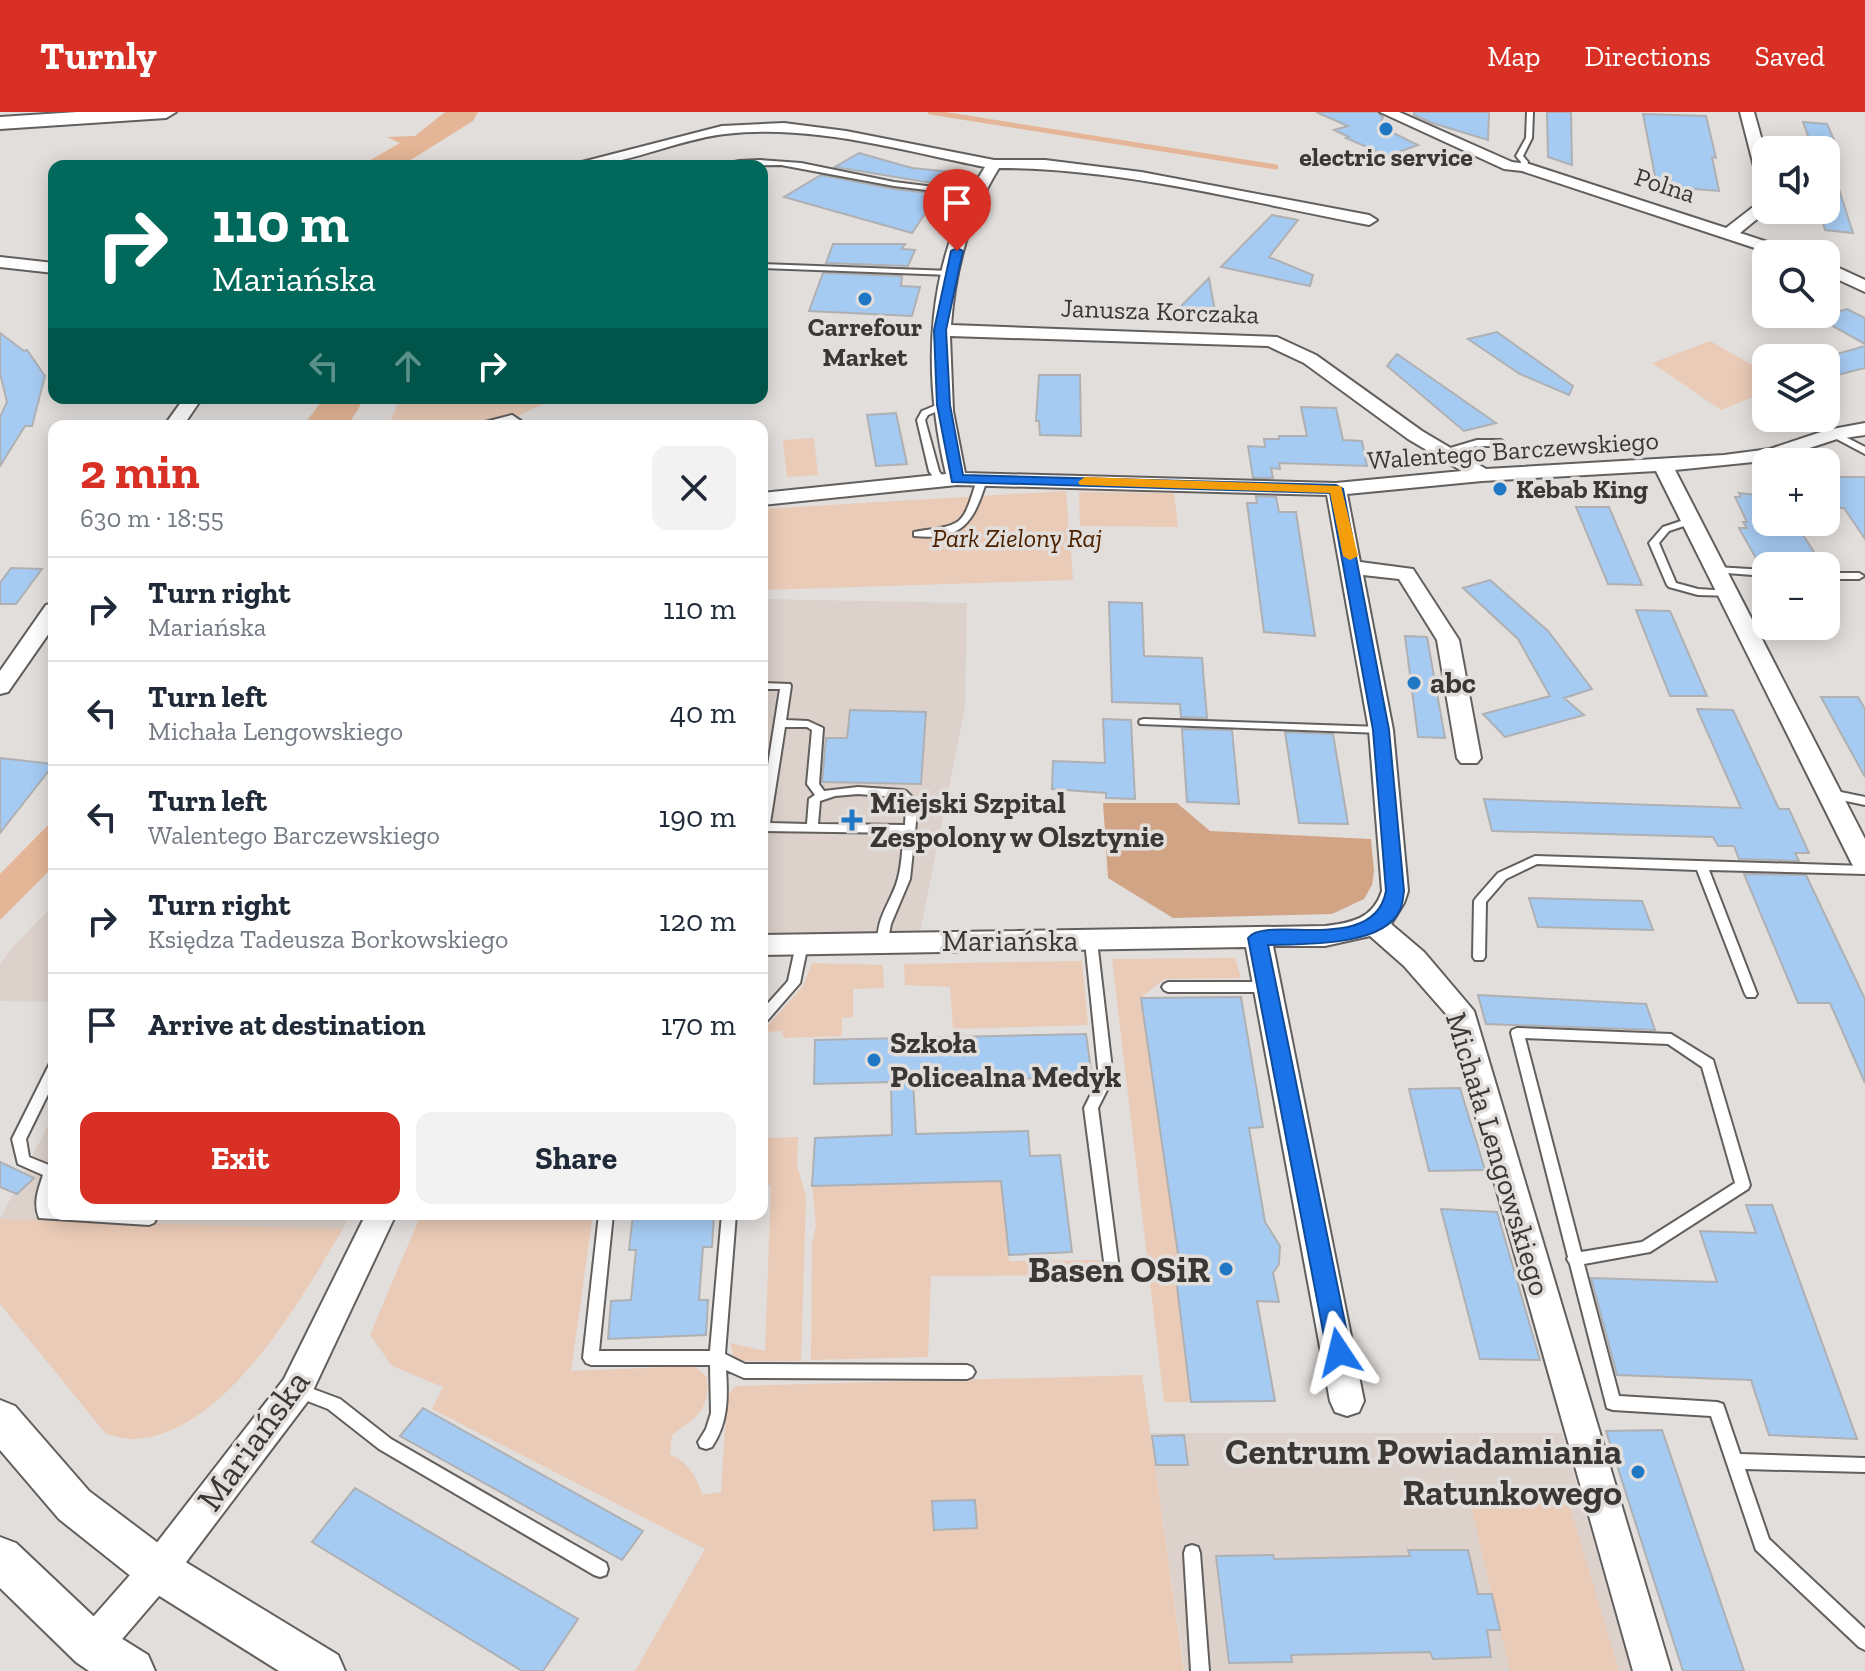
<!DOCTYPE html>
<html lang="en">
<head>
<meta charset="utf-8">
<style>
  :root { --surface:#fff; --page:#f2f2f3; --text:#1f2937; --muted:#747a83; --line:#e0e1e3; --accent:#d93025 }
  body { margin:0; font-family:"Zilla Slab",serif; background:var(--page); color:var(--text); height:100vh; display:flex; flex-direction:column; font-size:30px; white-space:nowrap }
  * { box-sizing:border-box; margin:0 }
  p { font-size:26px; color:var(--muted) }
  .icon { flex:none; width:44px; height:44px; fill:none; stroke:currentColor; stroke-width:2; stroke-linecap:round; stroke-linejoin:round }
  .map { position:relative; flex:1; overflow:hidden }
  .sheet { position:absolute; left:48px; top:308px; width:720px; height:800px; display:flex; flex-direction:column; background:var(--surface); border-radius:16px; box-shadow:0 4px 20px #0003 }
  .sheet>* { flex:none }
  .banner { position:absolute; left:48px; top:48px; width:720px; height:244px; border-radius:16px; box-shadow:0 4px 20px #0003; background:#00695c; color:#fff; overflow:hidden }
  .buttons { position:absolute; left:1752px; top:24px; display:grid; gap:16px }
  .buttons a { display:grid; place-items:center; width:88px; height:88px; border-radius:16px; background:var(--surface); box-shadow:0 4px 20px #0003; font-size:40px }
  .pin { position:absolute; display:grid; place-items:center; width:68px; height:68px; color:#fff; margin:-82px -34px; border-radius:50% 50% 50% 0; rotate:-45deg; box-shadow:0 0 8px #0007 }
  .pin .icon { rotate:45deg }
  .me { position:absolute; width:88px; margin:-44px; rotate:350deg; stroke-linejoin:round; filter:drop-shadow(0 0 6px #0008) }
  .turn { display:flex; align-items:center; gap:28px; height:168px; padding:0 32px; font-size:36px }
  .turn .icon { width:104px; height:104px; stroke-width:2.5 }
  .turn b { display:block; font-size:56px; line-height:68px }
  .lanes { display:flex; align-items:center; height:76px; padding:0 32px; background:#0003; justify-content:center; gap:40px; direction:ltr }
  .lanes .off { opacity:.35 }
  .round { display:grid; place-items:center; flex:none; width:84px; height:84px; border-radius:16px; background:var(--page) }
  .head { display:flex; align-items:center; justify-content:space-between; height:136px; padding:0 32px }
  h1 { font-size:48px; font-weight:800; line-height:60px; color:var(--accent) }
  .action { display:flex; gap:16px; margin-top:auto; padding:16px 32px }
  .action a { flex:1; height:92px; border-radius:16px; background:var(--accent); color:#fff; font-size:32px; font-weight:800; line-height:92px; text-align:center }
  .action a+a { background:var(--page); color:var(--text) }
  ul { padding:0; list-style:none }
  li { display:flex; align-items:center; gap:24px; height:104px; padding:0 32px; border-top:2px solid var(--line) }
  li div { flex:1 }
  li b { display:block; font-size:30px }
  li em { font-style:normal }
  header { display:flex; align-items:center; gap:48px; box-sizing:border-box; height:112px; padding:0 40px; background:var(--accent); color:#fff }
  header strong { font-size:38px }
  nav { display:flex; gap:44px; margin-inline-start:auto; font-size:28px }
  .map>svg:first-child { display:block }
  .built { fill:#dcd1cb }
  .green { fill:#eacbb7 }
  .forest { fill:#d1a485 }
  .water { fill:#e4b697 }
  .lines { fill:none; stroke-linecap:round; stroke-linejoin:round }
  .stream { stroke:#e4b697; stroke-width:5 }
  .building { fill:#a6cbf2; stroke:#aeb0b3; stroke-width:2 }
  .service-casing { stroke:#625f5d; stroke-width:4 }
  .minor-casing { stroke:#625f5d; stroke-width:4 }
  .tertiary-casing { stroke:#625f5d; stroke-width:4 }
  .secondary-casing { stroke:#625f5d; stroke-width:4 }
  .service { fill:#fff; fill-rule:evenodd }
  .minor { fill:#fff; fill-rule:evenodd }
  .tertiary { fill:#fff; fill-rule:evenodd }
  .secondary { fill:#fff; fill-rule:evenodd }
  .route { fill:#1a73e8; stroke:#114b97; stroke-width:2 }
  .slow { fill:#f59e0b }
  .poi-dot { fill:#2078c5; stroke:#e2dedc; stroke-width:3 }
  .labels { text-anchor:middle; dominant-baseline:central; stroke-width:7; stroke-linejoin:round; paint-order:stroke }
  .far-poi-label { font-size:26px; font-weight:bold; fill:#393837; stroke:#e2dedc }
  .far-street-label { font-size:26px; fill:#393837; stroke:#e2dedc }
  .far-park-label { font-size:26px; font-style:italic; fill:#4c2200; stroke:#e2dedc }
  .poi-label { font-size:30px; font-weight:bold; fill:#393837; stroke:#e2dedc; text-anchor:start }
  .street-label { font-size:30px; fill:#393837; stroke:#e2dedc }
  .near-poi-label { font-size:36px; font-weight:bold; fill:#393837; stroke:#e2dedc; text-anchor:end }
  .near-street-label { font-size:36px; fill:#393837; stroke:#e2dedc }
</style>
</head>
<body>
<header>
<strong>Turnly</strong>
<nav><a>Map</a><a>Directions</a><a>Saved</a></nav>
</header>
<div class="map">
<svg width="1865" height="1559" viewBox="0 0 1865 1559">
  <rect width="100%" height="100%" fill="#e2dedc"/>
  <path class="built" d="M762,487L967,491L965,595L920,821H762Z
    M54,792V890L0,889V852L11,837Z
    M54,1002V1102H350L343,1117L0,1107Z
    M1150,1321H1562L1631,1559H1185Z"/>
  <path class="green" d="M1710,229L1766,261V280L1721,298L1652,251Z
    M400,286H551L552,288L496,314H388Z
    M814,326L818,363L787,365L783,328Z
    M1066,379L1073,468L762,478V397Z
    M1079,380L1174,381L1178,415L1080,414Z
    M1235,846L1241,866L1164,867L1141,886L1177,1137L1182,1138L1191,1290H1164L1112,847Z
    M1082,849L1088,913L953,917L950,875L905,873L904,852Z
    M812,851L883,853L884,876L853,877V905L842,906V924L784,926L782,919L762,920L803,874Z
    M798,1025L797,1053L806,1085L801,1249H735L730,1231L765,1239L771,1074L762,1069V1026Z
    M1001,1069L1009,1149L1098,1148L1102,1151L1100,1160L1093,1163L931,1164L928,1245L811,1248L812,1131L816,1114L812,1074Z
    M421,1102H593L571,1259L694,1254L707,1265C710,1298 697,1305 672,1323L670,1342C689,1351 695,1363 703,1383L721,1380L727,1284L736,1274L1142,1263L1184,1559H635L705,1437L432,1297L443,1275L392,1254L370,1223Z
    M0,1107L343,1117C301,1187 227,1320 136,1327C127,1328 115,1324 106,1322L0,1192Z
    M1567,1385L1619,1559H1510L1469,1386Z"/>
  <path class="forest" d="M1103,691H1177L1210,719L1371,727L1374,759L1372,773L1364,787L1332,802L1173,806L1108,766Z"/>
  <path class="water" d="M445,0H478L473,9L401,54H360L400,31L387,25L415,24Z
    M328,286H362L359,296L347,314H303L321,290Z
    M54,707V754L0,808V762Z"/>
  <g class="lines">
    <path class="stream" d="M930,0L1276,55"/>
  </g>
  <path class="building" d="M1316,0H1377L1383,5L1379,14L1418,33L1388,44L1346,26L1349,25L1334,18L1348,14Z
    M1414,0H1489L1488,28L1432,11L1414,3Z
    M1547,0H1571L1572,53L1548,45Z
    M1643,2L1706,4L1716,46L1712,45L1719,79L1657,74Z
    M1803,10L1827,12L1838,37L1812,35Z
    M859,41L912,56L953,60L944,73L835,55Z
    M1831,52L1853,121L1825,118L1819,98H1826V53Z
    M821,63L894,77L938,82L912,121L784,85Z
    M1272,103L1298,108L1269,145L1313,163L1310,174L1221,155Z
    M833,132H905L902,137L915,138L908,154L826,151Z
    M823,161L902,164L901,174L920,175L912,204L809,199Z
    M1209,166L1216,205L1171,204Z
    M1847,197L1865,206V232L1817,205Z
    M1497,220L1573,274L1569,283L1520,262L1468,227Z
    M0,221L24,239L27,238L45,264L32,314H25L0,354V305L7,290L0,261Z
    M1865,234V256L1826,266V245Z
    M1397,242L1496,311L1464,319L1387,254Z
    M1039,263H1080L1081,324L1040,323L1039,309H1036Z
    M1301,295L1336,296L1343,328L1362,329L1367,354L1279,351L1280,357L1271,356L1273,366H1253L1248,334L1265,335L1264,327H1279V324H1307Z
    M896,301L907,352L876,354L867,303Z
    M1826,365H1865V427L1844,396H1826Z
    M1739,381L1766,384V410H1795L1817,445L1813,444L1817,450H1758L1739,416H1747L1743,410H1747L1735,385H1741Z
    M1256,384L1276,385L1279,400H1296L1315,524L1264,520L1247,391H1257Z
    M1576,395H1609L1642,473L1608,472Z
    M11,456L42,457L16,492H0V471Z
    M1490,468L1548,519L1592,577L1564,586L1584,603L1505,625L1483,602L1550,584L1518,527L1463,476Z
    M1109,490L1142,491L1144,544L1202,546L1207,606L1181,605L1180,592L1112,590Z
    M1636,498L1670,499L1707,584H1670Z
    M1405,524L1427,525L1445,626L1418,625Z
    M1821,585H1858L1865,597V665Z
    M1697,597L1733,598L1779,697H1789L1809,741H1795L1799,749L1739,747L1734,734H1718L1713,725L1492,719L1484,687L1741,696Z
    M850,598L926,600L921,672L822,670L826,626H847Z
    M1103,607L1131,608L1135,687L1106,686V681L1052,677L1053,649L1105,651Z
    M1182,617L1232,618L1239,692L1187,690Z
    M1285,620L1333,622L1348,712L1299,711Z
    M0,646L54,652L0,721Z
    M1744,762L1806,763L1865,887V971L1830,891H1798Z
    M1529,786L1642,789L1653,818L1538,815Z
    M1478,883L1646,892L1655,918L1486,912Z
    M1241,885L1263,1015L1249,1016L1265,1110L1280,1134L1279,1152L1273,1161L1279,1190L1257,1189L1275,1289L1191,1290L1174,1149H1179L1141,886Z
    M1086,922L1092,965L913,969L916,1022L1028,1019L1030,1044L1060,1043L1072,1140L1009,1143L1001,1069L812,1074L815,1026L892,1023L891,970L814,972L815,928Z
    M1460,976L1485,1058L1429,1059L1409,977Z
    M0,1050L34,1066L17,1082L0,1075Z
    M1746,1093H1772L1857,1327L1769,1323L1751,1268L1617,1263L1591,1166L1717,1170L1700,1119L1756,1121Z
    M1441,1097L1497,1100L1540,1248L1480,1247Z
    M633,1102H714L712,1135H703L699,1188H708L706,1223L608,1227L611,1189L631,1188L636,1138H629Z
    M423,1296L643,1419L622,1448L400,1324Z
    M1662,1318L1744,1559H1683L1606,1319Z
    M1184,1323L1188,1353H1156L1152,1324Z
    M355,1376L578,1507L543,1559H522L312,1430Z
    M975,1388L977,1416L934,1418L932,1389Z
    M1408,1438H1468L1478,1482H1492L1500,1518H1487L1491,1545L1433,1547L1430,1540L1291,1543L1292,1550L1229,1551L1216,1444L1273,1443L1274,1447L1410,1444Z"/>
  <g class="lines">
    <g class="service-casing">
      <path id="service" d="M1527,0H1533L1532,26L1523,44L1528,50L1527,55L1524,57L1521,55V50L1516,44L1526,26Z
        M760,48L801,51L894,70L975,80L979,82L975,84L894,74L781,53L715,54L739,49Z
        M762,152L951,159L955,161L951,163L762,156Z
        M944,290L947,291V295L928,303L925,308L939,359L944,367L939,370L936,369L929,359L917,308L922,299Z
        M1834,319L1865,335V342L1831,324L1830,322Z
        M1477,328H1501L1505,331L1501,334H1477L1441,343L1437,340Z
        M982,364L987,367C974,410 963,429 914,424V420C963,412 962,417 977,367Z
        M1690,406L1693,407V411L1669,419L1659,431L1676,471L1698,477L1730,479L1735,482L1734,484L1698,483L1669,475L1667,473L1649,431L1663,415Z
        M1716,455L1766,458V464L1713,460L1711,458Z
        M1826,461H1859L1864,464L1859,467H1826Z
        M762,571L790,572L791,574L786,608L808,609L823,616L819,672L824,679L858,675L902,678L906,679L918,691L910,767L891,812L887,833H879C873,809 893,788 898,766C902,752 902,736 904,721L762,719V691L780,577H762ZM785,615H807L812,618L807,672L815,683L809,687L807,712L770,711ZM858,682L899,685L906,692L905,713L818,712L820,689L835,684Z
        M1144,607L1381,615L1386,618L1381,621L1140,612L1139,610L1140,608Z
        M1831,678L1865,685V693L1827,685L1825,682Z
        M1535,744L1865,754V762L1709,758L1757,882L1755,885H1747L1745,882L1697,758L1537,752L1506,767L1486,790L1485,845L1483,848H1475L1473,845L1474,789L1476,786L1498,761Z
        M1091,825L1097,829L1113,966L1098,996L1120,1165L1118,1169L1113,1171L1108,1169L1106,1165L1084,996L1099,966L1085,829Z
        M802,828L808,832L800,871L767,909L762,911V898L788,869L796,832Z
        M1168,870H1266L1270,872L1272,875L1270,878L1266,880H1168L1164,878L1162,875L1164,872Z
        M1517,916L1671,922L1713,948L1750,1073L1748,1077L1650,1140L1584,1152L1619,1284L1717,1290L1723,1292L1740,1342L1865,1346V1360L1745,1357L1769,1427L1865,1517V1538L1859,1535L1756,1438L1711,1304L1613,1298L1607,1296L1570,1152L1567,1147L1568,1145L1511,921L1512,918ZM1525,926L1668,932L1702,955L1735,1071L1642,1130L1581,1140Z
        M54,952V970L26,1027L29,1045L54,1055C54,1070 50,1082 51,1096L54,1097V1102H152L156,1107L154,1111L149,1113L39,1106C33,1091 38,1078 43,1063L18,1052L12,1027L49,953Z
        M599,1102H613L599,1239H710L722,1102H736L725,1242L745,1252L967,1253L972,1255L975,1260L972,1265L967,1267L744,1266L726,1258C728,1286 728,1311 712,1335L706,1337L700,1335L698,1330L706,1317L711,1301L710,1253H591L586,1251L583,1246Z
        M297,1271L340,1287L391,1327L606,1451L608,1457L606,1463L600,1465L594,1463L379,1337L328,1297L292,1283L289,1278L292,1273Z
        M1192,1433L1198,1435L1200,1441L1209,1559H1191L1184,1441L1186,1435Z"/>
    </g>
    <g class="minor-casing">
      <path id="minor" d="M1380,0H1399L1512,50L1529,52L1726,116L1766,85L1768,98L1740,121L1795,139L1797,142H1773L1522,59L1504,57Z
        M1740,0H1754L1766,43V75L1758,70Z
        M784,11L846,19L994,48H1045L1141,60L1369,103L1377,108L1369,113C1247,90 1123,56 999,56C969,104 955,157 951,213L1277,225L1316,243L1422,319L1486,357L1724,343L1770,337L1827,318L1865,311V323L1837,327L1773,348L1675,358L1865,727V761L1856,758L1852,752L1656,359L1482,369L1347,382L1360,450L1413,457L1459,528L1481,646L1477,651H1461L1457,646L1437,528L1399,467L1363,463L1393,618L1408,779L1404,791L1391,812L1424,840L1474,899L1671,1559H1633L1447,903L1404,854L1370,824L1325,834H1273L1364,1289L1359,1300L1347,1304L1335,1300L1330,1289L1246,835L762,843V823L1325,814C1351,811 1373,807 1382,779L1369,618L1327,383L957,373L762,393V381L946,362C921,256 926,148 985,55C900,38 812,12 725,22C674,28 627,54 575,54L578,51L722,14ZM950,224L1268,234L1304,251L1408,327L1462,359L1336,371L965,361L953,299Z
        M0,145L54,151V161L0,155Z
        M1826,150L1865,168V180L1826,162Z
        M184,286H202L183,314H164Z
        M512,303L521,309L519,313L483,314L485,310Z
        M54,491V514L8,580L0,582V559L46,493Z
        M366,1102H396L308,1289L171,1470L105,1547L92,1553L79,1547L73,1534L79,1521L145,1446L284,1267Z"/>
    </g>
    <g class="tertiary-casing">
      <path id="tertiary" d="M0,1288L15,1294L89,1379L174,1443L338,1543L345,1559H279L142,1473L59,1407L0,1338Z
        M0,1425L16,1431L108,1518L148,1543L155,1559H89L76,1550L0,1476Z"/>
    </g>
    <g class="secondary-casing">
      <path id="secondary" d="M77,0H176L166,6L0,17V5Z"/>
    </g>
    <use href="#service" class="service"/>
    <use href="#minor" class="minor"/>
    <use href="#tertiary" class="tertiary"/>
    <use href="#secondary" class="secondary"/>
  </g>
  <path class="route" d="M957,136L963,139L946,218L950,293L963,363L1336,373L1343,377L1389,618L1404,779C1403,784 1403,792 1400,798C1383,835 1303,832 1268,833L1351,1240L1347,1247L1339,1250L1331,1247L1327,1240L1248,826C1266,802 1374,844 1386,779L1373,618L1330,381L952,370L937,293L934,218L951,139Z"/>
  <path class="slow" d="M1085,365L1341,374L1358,444L1350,448L1343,444L1330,381L1080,373L1078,370Z"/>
  <g class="poi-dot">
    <circle cx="1386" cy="17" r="8"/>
    <circle cx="865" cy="187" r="8"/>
    <circle cx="1500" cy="377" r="8"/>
    <circle cx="1414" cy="571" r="8"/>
    <path d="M848 696h8v8h8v8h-8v8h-8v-8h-8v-8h8z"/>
    <circle cx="874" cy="948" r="8"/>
    <circle cx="1226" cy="1157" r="8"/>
    <circle cx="1638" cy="1360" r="8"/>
  </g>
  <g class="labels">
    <g class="far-poi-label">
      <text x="1386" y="45">electric service</text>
      <text x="865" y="215">Carrefour<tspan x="865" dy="30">Market</tspan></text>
      <text x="1516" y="377" text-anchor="start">Kebab King</text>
    </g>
    <g class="far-street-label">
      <text transform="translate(1665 73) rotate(18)">Polna</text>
      <text transform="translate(1160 199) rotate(2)">Janusza Korczaka</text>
      <text transform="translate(1513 338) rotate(-4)">Walentego Barczewskiego</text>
    </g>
    <g class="far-park-label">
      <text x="1017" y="426">Park Zielony Raj</text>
    </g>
    <g class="poi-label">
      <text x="1430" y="571">abc</text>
      <text x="870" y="691">Miejski Szpital<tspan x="870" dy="34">Zespolony w Olsztynie</tspan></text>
      <text x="890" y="931">Szkoła<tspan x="890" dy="34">Policealna Medyk</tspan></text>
    </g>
    <g class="street-label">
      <text x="1010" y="829">Mariańska</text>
      <text transform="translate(1498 1042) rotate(73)">Michała Lengowskiego</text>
    </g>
    <g class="near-poi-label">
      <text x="1210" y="1157">Basen OSiR</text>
      <text x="1622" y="1339">Centrum Powiadamiania<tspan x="1622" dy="41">Ratunkowego</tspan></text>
    </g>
    <g class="near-street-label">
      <text transform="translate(253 1328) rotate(-54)">Mariańska</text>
    </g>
  </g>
</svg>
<div class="buttons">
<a><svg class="icon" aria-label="sound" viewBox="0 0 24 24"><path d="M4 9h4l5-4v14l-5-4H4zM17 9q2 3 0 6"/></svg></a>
<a><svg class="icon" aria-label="search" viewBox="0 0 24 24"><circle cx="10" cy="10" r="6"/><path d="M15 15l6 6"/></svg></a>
<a><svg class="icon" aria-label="layers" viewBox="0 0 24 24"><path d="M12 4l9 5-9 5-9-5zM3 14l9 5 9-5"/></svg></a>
<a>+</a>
<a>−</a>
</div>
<div class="pin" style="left:957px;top:139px;background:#d93025"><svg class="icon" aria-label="arrive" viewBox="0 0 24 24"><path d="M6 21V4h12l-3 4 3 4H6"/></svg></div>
<svg class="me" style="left:1339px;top:1240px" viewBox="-20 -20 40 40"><path d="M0-17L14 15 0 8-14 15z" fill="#1a73e8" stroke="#fff" stroke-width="4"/></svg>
<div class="banner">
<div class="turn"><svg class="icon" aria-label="right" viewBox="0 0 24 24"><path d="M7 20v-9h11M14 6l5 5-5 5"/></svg><div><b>110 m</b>Mariańska</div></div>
<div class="lanes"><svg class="icon off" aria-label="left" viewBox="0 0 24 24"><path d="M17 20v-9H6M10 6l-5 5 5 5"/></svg><svg class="icon off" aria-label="ahead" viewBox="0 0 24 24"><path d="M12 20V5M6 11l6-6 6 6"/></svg><svg class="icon" aria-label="right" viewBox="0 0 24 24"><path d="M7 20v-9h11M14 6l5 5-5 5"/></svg></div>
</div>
<section class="sheet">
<div class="head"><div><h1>2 min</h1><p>630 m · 18:55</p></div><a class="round"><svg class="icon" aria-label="close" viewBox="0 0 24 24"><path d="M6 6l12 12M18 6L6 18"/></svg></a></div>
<ul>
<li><svg class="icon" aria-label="right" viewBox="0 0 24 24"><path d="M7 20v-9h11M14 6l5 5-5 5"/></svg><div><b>Turn right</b><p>Mariańska</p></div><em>110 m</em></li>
<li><svg class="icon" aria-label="left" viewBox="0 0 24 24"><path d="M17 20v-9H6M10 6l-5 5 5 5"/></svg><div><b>Turn left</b><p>Michała Lengowskiego</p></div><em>40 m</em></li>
<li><svg class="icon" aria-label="left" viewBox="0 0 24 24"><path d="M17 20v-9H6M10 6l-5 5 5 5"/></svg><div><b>Turn left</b><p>Walentego Barczewskiego</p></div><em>190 m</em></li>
<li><svg class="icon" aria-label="right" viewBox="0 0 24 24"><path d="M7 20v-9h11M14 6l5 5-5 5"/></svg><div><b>Turn right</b><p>Księdza Tadeusza Borkowskiego</p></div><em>120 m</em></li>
<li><svg class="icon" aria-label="arrive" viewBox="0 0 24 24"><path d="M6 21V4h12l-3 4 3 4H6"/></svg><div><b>Arrive at destination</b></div><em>170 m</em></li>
</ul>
<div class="action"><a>Exit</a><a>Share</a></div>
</section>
</div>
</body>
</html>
